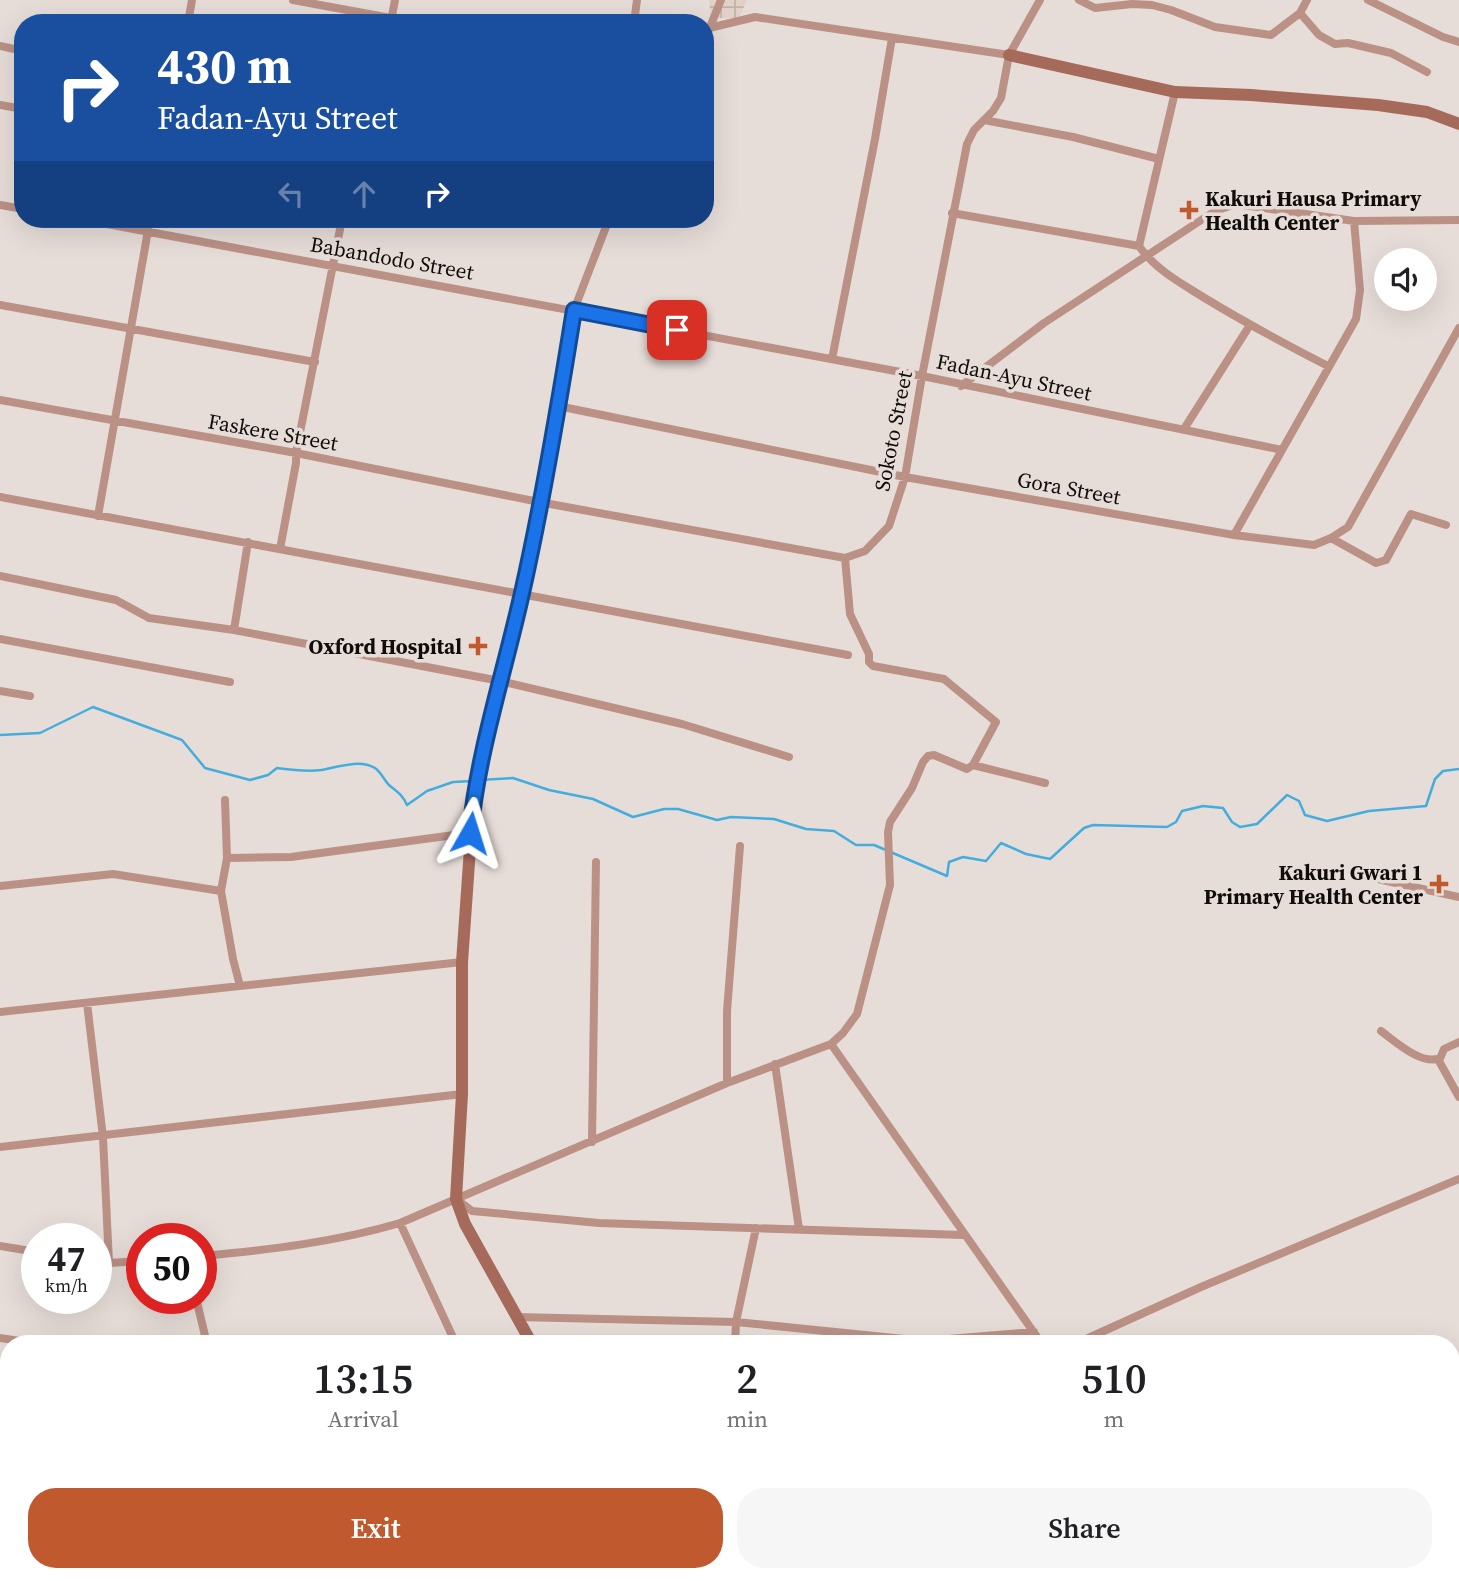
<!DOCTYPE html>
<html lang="en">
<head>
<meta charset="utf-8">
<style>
  :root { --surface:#fff; --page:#f6f6f6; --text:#202124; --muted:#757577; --accent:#c0592d }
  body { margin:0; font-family:"Source Serif 4",serif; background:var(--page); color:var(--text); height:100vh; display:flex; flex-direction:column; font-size:26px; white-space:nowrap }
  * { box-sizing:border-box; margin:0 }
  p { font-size:23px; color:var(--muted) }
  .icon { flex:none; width:38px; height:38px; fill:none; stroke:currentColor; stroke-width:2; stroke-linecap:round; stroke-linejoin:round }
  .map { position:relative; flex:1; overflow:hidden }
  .sheet { position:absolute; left:0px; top:1335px; width:1460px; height:247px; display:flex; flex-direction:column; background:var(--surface); border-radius:28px 28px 0 0; box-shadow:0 7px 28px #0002 }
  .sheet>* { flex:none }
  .guide { position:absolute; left:14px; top:14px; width:700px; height:214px; border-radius:28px; box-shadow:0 7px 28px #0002; background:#1a4fa0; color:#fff; overflow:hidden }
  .buttons { position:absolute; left:1374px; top:248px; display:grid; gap:14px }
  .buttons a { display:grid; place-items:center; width:63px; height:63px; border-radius:50%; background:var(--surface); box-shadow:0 7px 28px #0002; font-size:35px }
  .speed { position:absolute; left:21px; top:1223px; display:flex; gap:14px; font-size:35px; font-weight:700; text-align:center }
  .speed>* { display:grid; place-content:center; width:91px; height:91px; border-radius:50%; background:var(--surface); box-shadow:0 7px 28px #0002; line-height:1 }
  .speed small { font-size:18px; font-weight:400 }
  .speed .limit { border:10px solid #d22; background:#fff; color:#111 }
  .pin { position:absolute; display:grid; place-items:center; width:60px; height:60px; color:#fff; margin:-30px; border-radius:14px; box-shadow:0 4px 10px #0006 }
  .me { position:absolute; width:77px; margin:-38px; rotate:6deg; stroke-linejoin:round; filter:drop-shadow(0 0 5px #0008) }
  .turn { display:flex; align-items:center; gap:24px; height:147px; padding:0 28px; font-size:32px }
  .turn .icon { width:91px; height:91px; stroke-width:2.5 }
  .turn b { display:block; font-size:49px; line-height:60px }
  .lanes { display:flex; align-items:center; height:66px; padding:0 28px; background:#0003; justify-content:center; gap:35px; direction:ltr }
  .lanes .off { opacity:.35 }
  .eta { display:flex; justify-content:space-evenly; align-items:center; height:119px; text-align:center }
  .eta b { font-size:42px; font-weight:600; line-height:49px }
  .button { display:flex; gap:14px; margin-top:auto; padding:14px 28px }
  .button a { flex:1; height:80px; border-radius:28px; background:var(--accent); color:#fff; font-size:28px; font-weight:600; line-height:80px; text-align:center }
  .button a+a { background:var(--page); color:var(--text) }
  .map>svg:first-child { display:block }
  .industrial { fill:url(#industrial-grid) }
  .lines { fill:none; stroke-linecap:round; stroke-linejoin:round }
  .stream { stroke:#44adde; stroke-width:2.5 }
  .street { stroke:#bb9186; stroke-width:8 }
  .secondary { stroke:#a66a5b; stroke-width:12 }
  .route-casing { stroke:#114b97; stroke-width:18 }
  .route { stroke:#1a73e8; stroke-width:12 }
  .poi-dot { fill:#c0592d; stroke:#e7ddd8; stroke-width:2.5 }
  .labels { text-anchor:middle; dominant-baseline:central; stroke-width:7; stroke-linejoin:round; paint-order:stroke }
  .poi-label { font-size:21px; font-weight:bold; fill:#0f0c0a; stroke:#e7ddd8; text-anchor:end }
  .street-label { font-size:21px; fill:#0f0c0a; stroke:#e7ddd8 }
</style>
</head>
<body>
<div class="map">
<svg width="1459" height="1581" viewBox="0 0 1459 1581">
  <defs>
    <pattern id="industrial-grid" width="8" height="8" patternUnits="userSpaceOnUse" patternTransform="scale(1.75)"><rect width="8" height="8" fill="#e2d1c8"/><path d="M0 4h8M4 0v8" fill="none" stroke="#c1b2aa"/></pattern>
  </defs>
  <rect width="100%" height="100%" fill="#e7ddd8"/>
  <path class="industrial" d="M709,0H747L739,18H711Z"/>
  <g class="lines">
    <path class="stream" d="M0,735L40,733L93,707L182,740L205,768L250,780L268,775L277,768C292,770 306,772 321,770C338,767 359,759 375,768C381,772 384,780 389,785C397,792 403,795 407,805L427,791L453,782L473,781
      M480,780L513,778L549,790L593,799L633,817L664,809H678L717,820L731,817L774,819L806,829L834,831L856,845H874L947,876L949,862L963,857L986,861L1001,843L1026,854L1050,859L1084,828L1093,825L1167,827L1176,822L1182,811L1203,806L1223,808L1232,822L1240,827L1257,824L1287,795L1299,801L1305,815L1327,821L1369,811L1426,806L1435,779L1443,771L1459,769"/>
    <path class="street" d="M293,0L418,23
      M1079,0L1095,8L1132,4L1152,5L1171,10L1215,27L1271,35L1300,13L1307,0
      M1368,0L1443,37L1459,42
      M1300,13L1319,35L1335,44L1348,43L1391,53L1427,72
      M391,21L395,0
      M188,23L192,0
      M634,23L637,0
      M710,27L721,0
      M705,29L755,17L1009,55
      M0,46L23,51
      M0,105L23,109
      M984,120L1073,137L1159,159
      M0,205L23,209
      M952,213L1139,246C1155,269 1179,282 1203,297C1244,322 1285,344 1328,366
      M80,219L922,376L1282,450
      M1139,246L1175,92
      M0,305L315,362
      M832,359L875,139L892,38
      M961,386L1044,323L1215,211L1236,204L1354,221L1459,220
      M0,400L296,453L539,502L845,558L865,551L889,526L905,477L922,376L967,144L974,130L993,111L1001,98L1009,55L1040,0
      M558,406L905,477L1234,535L1314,545L1331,538L1348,527L1459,328
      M1184,429L1250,325
      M0,497L848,655
      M98,516L150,219
      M1234,535L1356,319L1360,290L1354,221
      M1331,538L1376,563L1386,560L1411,514L1446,525
      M280,549L296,463V453L342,219
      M845,558L850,614L869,654V662L873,666L944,679L996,722L973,765
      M0,576L116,600L149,618L234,630L500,681L682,724L789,757
      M234,630L248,542
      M0,639L230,682
      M0,691L30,696
      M474,792L522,594L558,406L574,310L609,219
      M225,800L227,858L221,891L233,959L240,986
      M227,858L291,857L469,833
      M1369,877L1459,897
      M0,886L113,874L221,891
      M87,1003L103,1137L109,1263
      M0,1012L462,962
      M1381,1031C1396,1042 1422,1066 1440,1058
      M1459,1042L1444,1049L1439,1061L1459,1097
      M831,1044L1042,1344
      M775,1064L799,1229
      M727,1083V1011L740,846
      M592,1142L596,862
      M0,1147L462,1094
      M456,1199L472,1211L599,1223L963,1235
      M400,1223L456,1344
      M0,1246L37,1252
      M201,1256C268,1250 336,1242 400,1223L727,1083L831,1044L843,1033L857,1014L890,885L888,832L890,822L912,788L923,762L928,756L934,755L967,769L973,765L1045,783
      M96,1261L109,1263L142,1261
      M196,1298L207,1344
      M516,1317L736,1322L924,1341L1034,1332
      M0,1338L39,1344
      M735,1344L736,1322L756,1228
      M1075,1344L1201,1287L1459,1179
      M0,1432L9,1433
      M260,1573L262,1581
      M415,1573L420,1581
      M664,1573L669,1581
      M50,1581L51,1573
      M126,1581L127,1573
      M532,1581L549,1573"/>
    <path class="secondary" d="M1009,55L1175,92L1251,95L1378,105L1427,112L1459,124
      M474,792L462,962V1094L456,1199L465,1224L532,1344
      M632,1581L634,1573"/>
  </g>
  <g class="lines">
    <g class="route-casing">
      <path id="route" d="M470,833C478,751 504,674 522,593C543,500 559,404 574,310L677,330"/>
    </g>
    <use href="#route" class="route"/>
  </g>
  <g class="poi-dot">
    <path d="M1185.5 199.5h7v7h7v7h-7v7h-7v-7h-7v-7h7z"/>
    <path d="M474.5 635.5h7v7h7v7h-7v7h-7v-7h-7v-7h7z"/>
    <path d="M1435.5 873.5h7v7h7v7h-7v7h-7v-7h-7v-7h7z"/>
  </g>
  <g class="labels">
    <g class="poi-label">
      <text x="1205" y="198" text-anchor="start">Kakuri Hausa Primary<tspan x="1205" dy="24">Health Center</tspan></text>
      <text x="462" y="646">Oxford Hospital</text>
      <text x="1423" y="872">Kakuri Gwari 1<tspan x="1423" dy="24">Primary Health Center</tspan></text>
    </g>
    <g class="street-label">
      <text transform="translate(392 258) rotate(10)">Babandodo Street</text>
      <text transform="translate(1014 377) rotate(12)">Fadan-Ayu Street</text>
      <text transform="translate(893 431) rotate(-79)">Sokoto Street</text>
      <text transform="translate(273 432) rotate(10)">Faskere Street</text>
      <text transform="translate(1069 488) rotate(10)">Gora Street</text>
    </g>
  </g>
</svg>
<div class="buttons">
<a><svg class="icon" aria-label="sound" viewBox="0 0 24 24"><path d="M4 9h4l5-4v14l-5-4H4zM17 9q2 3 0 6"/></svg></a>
</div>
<div class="speed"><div>47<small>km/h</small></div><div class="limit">50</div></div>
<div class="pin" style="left:677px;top:330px;background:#d93025"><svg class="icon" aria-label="arrive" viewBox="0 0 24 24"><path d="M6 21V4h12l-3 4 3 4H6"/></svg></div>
<svg class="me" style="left:470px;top:833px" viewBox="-20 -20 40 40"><path d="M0-17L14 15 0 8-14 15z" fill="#1a73e8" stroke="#fff" stroke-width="4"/></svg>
<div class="guide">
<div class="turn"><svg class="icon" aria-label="right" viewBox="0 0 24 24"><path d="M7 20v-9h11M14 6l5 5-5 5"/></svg><div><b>430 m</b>Fadan-Ayu Street</div></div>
<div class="lanes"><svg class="icon off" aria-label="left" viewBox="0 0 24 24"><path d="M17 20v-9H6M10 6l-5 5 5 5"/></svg><svg class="icon off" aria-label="ahead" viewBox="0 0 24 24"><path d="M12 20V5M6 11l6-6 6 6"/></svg><svg class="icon" aria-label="right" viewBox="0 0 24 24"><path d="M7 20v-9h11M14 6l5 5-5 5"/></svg></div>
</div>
<section class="sheet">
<div class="eta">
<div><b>13:15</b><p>Arrival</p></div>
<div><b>2</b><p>min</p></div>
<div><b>510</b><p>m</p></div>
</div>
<div class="button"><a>Exit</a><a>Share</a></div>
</section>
</div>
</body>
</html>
